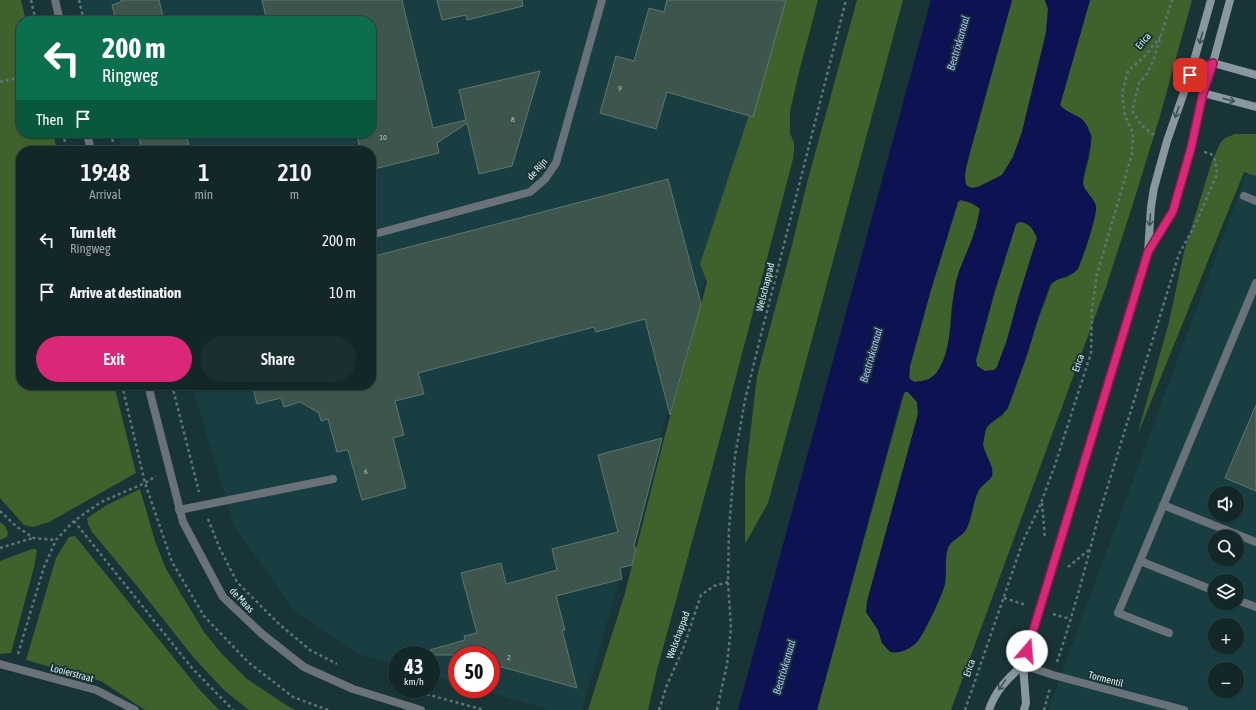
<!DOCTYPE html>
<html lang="en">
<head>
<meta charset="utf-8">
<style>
  :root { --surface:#132728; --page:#1c2f30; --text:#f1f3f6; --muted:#9da5a8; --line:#324445; --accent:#db2777 }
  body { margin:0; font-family:"Asap Condensed",sans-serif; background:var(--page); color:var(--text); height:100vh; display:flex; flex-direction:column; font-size:15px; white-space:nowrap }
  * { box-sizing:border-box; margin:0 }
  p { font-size:13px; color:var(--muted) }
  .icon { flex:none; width:22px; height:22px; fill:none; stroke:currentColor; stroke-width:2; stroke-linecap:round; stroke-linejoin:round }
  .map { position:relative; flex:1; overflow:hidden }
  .details { position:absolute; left:16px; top:146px; width:360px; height:244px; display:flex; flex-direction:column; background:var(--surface); border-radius:16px; box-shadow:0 1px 3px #0004,0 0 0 1px var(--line) }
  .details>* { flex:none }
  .banner { position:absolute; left:16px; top:16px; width:360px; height:122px; border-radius:16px; box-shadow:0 1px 3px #0004,0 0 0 1px var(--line); background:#0b6e4f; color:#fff; overflow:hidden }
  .controls { position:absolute; left:1208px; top:486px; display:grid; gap:8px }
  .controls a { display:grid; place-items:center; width:36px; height:36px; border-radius:50%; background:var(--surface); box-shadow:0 1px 3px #0004,0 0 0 1px var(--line); font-size:20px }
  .speed { position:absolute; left:388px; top:646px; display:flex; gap:8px; font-size:20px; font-weight:700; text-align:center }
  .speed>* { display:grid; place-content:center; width:52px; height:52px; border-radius:50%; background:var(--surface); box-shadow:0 1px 3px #0004,0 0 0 1px var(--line); line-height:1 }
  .speed small { font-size:10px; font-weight:400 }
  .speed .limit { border:6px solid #d22; background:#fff; color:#111 }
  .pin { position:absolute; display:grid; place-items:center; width:34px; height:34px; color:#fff; margin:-17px; border-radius:8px; box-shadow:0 2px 6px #0006 }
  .me { position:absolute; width:44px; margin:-22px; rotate:18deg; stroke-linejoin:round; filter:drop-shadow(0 0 3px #0008) }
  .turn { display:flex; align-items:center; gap:14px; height:84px; padding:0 20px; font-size:18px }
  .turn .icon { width:52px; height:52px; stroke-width:2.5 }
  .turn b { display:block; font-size:28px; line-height:34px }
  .then { display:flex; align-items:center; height:38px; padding:0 20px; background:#0003; gap:8px; font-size:15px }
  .eta { display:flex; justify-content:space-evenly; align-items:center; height:68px; text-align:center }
  .eta b { font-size:24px; font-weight:600; line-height:28px }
  .action { display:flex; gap:8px; margin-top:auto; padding:8px 20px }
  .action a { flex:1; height:46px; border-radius:24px; background:var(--accent); color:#fff; font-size:16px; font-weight:600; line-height:46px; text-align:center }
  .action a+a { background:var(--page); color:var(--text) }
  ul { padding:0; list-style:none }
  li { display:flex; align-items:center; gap:12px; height:52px; padding:0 20px }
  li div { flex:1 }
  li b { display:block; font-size:15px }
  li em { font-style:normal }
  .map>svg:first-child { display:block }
  .built { fill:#183e41; fill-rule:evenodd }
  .green { fill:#3f622d }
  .water { fill:#0c1252; fill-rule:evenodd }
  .building { fill:#3d554c; stroke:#5e786e }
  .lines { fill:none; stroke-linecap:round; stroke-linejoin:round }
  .path { stroke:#5e7577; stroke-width:2.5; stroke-dasharray:3 3; stroke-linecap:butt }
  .service { stroke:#687278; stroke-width:8 }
  .minor { stroke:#687278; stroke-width:8 }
  .tertiary { stroke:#687278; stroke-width:8 }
  .secondary { stroke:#8897a1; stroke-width:8 }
  .oneway { stroke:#3a5256 }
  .route-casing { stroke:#8e194d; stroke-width:10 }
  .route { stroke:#db2777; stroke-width:7 }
  .labels { text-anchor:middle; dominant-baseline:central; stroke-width:4; stroke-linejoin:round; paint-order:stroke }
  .number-label { font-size:8px; fill:#b4c6c4 }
  .street-label { font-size:10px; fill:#dbebec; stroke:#193436 }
  .water-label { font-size:11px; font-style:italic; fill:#abbffa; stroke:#193436 }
</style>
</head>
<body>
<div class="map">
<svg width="1256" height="710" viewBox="0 0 1256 710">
  <rect width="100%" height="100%" fill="#193436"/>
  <path class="built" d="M78,0H785L582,710H550L478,689H491V655H457V683L431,675V655H397V665L358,654L294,610L234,526L192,385H371V151H122L117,133H371V21H84Z
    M1250,164L1256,167V710H1048ZM1215,493H1237V515H1215ZM1215,537H1237V559H1215ZM1215,581H1237V603H1215ZM1215,625H1237V647H1215ZM1215,669H1237V691H1215Z"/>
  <path class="green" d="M0,0H21L26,21H21V133H53L57,151H21V385H114L136,473L49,522L33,527L24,525L0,498Z
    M782,0H818L800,68L790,111V133L794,143V151L793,159L710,476L657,670L648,710H588L625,593L665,435L680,382L707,282L700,264L749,115Z
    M857,0H903L768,503L745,544V479L757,376L791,249L807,183Z
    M1012,0H1045L1048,9L1046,33L1022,132L1013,157L1002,175L978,187L972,188L967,186C962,177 968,162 970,152Z
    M1090,0H1192L1160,116L1132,207L1106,287L951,710H817L904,394L905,392H908L917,402L918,414L866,612L878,630L882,643L918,641C927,623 939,605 944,586C948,573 942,558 948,546C952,539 962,536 966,530C976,511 970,493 990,479L992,469L983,445L986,428L990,424L1003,415L1051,285L1056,280L1067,277L1078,269L1085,250L1095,213L1096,207L1093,200L1084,187L1083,182L1089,158L1092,136L1082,119L1063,109L1060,105Z
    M1235,134H1256V176L1244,172L1137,436L1169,322L1184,252L1212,161L1221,142L1225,138Z
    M960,200C967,201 975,204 980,209C978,217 977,225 974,233C969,250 960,265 956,282C955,289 953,297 952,304C949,325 952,377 922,381C916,382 913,383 909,378L910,366L930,293L958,202Z
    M1019,222C1029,222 1034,230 1037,238L1018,299L1007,340L997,367L995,370L985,371L977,366L976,360L994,294L1016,224Z
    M140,489L155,541L166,569L204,632L222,654L247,679L286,705L295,710H249L225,691L194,658L133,581L92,532L88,524L87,518L107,505Z
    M0,522L5,526L8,533L7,537L0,540Z
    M75,536L199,689L219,710H145L101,681L26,660L56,558L69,537Z
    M32,549H36L37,551L34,567L11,653L0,654V561Z"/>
  <path class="water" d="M931,0H1012L970,152C968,162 962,177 967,186L972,188L978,187L1002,175L1013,157L1022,132L1046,33L1048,9L1045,0H1090L1060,105C1067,114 1081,115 1086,124C1098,143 1083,163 1083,183C1083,192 1095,197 1096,207C1097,217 1083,258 1078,268C1073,278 1057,276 1050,285C1048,288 1047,293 1046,296C1040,310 1036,325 1032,339C1025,363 1016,385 1008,408C1002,416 989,422 986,429C985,433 983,439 983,444C983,454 995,465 992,476C990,481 981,485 978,491C974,500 970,525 965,531C960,538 951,540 948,548C944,560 947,573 945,584C943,593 923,636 917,642C910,649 900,654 890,652L882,643L878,630L866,612L867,601L918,414L917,402L908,392H905L903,394L894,426L817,710H738ZM960,200C967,201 975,204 980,209C978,217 977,226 974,233C969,250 960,265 956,282C950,309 953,346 939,369C933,379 926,381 914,382L909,378L910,366L930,293L958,202ZM1019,222C1029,222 1034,230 1037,238L1018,299L1007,340L997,367L994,370L985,371L977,366L976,360L994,294L1016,224Z"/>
  <path class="building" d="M121,0H159L164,21H116L112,5L121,2Z
    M262,0H402L433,128L466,120L459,90L540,71L512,166L479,174L467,123L437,143L439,153L374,169L371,158V151H361L357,136L371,133V21H267Z
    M437,0H522L523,6L467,20L466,15L442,20Z
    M667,0H786L753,117L667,92L656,129L600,113L616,56L634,61L649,8L664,12Z
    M138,133H186L190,151H142Z
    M668,179L701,304L670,415L645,319L596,332L594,327L418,373L424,394L395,401L404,435L393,438L406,488L362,500L348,450L337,452L328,419L321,421L319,413L300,402L284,407L281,398L257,404L252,385H371V257Z
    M1256,405V491L1225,478Z
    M662,438L634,546L636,548L632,565L620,568L622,579L556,596L565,630H562L577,688L491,664V655H431L430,650L465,640L464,636L477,633L461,573L501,563L506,584L557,570L552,549L618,532L598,455Z"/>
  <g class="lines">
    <path class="path" d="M31,0L36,21
      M79,0L84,21
      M0,82L21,77
      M63,133L67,151
      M111,133L115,151
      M1154,135L1142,126L1132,111L1139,83L1147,74L1153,61L1172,0
      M122,385L145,483L172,562L204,616L248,662L293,697L328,710
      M172,385L199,492
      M1042,503L1045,538
      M0,511L17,527L34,538L56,540
      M208,519L220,549L237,582L279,624L310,650L337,664
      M74,521L192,668L233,710
      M0,548L33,538
      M1068,567L1090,549
      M1004,598L1026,605
      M1053,614L1070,619
      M18,654L44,567L56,540L74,521L101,502L145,483L156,476
      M1057,662C1073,615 1086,566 1098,518L1179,254L1195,225L1217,174L1215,160L1211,154L1204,152
      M415,691L484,710
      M659,710L667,685L683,649L701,595L714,586L728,582
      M717,710L727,664L731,628L728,582L729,529L735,456L745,400L760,339L846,0
      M965,710L1023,541L1039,508L1055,465L1091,353L1092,309L1097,274L1132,154L1133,133L1125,116L1122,93L1128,71L1144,57L1160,37
      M1044,710L1050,688"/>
    <path class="service" d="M1244,196L1256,201
      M1163,505L1256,542
      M179,510L333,479
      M1140,561L1118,613L1169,633
      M1215,591L1140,561L1256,283
      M1237,600L1256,607"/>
    <path class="minor" d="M371,235L530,192L545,179L556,163L602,0
      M0,664L96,690L135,710
      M1023,665L1053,675L1184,710"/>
    <path class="tertiary" d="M55,0L60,21
      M87,133L91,151
      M148,385L183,522L223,597L262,634L304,667L353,689L421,710"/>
    <path class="secondary" d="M1190,75L1203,93L1256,107
      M1190,75L1213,63L1256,75
      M1149,250L1173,211L1191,148L1203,93L1213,63L1230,0
      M989,710C995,691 1008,678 1023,665
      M1024,710L1026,703L1023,665L1148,252L1151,207L1154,188L1167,141L1190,75L1211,0"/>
  </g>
  <defs><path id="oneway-shaft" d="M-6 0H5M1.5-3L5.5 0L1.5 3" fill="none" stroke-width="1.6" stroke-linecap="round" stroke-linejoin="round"/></defs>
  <g class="oneway">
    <use href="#oneway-shaft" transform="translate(1201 38) rotate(106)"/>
    <use href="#oneway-shaft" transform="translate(1229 100) rotate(14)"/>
    <use href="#oneway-shaft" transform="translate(1177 112) rotate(109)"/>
    <use href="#oneway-shaft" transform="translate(1150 220) rotate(94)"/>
    <use href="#oneway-shaft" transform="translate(1002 685) rotate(125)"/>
  </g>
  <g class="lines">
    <g class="route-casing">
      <path id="route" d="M1027,651L1148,252L1173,211L1191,148L1203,93L1213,63L1190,75"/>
    </g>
    <use href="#route" class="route"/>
  </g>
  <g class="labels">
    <g class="number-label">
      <text x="620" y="88">9</text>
      <text x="513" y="119">8</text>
      <text x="383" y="137">10</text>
      <text x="366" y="471">6</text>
      <text x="509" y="657">2</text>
    </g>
    <g class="street-label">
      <text transform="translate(1143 41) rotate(-50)">Erica</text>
      <text transform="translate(537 169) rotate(-49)">de Rijn</text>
      <text transform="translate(765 287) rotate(-76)">Welschappad</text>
      <text transform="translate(1078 363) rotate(-72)">Erica</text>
      <text transform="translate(242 600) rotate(46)">de Maas</text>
      <text transform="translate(678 635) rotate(-70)">Welschappad</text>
      <text transform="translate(969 668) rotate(-71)">Erica</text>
      <text transform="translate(72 673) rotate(15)">Looierstraat</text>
      <text transform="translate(1106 679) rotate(15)">Tormentil</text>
    </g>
    <g class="water-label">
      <text transform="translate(958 43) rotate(-74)">Beatrixkanaal</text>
      <text transform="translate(871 355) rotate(-74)">Beatrixkanaal</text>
      <text transform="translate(784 667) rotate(-74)">Beatrixkanaal</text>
    </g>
  </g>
</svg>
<div class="controls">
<a><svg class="icon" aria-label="sound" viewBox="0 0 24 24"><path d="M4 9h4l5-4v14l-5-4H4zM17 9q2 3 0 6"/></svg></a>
<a><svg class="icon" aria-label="search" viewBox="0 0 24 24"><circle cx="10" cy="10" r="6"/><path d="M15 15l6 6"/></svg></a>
<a><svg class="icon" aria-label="layers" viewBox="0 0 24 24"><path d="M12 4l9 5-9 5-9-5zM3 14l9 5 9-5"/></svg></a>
<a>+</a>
<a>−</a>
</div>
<div class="speed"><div>43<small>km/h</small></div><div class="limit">50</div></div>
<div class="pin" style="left:1190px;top:75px;background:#d93025"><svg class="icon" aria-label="arrive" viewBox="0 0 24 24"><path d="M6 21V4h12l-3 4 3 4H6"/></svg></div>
<svg class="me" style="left:1027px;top:651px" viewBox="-20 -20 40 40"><circle r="19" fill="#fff"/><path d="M0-13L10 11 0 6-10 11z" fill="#db2777"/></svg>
<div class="banner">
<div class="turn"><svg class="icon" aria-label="left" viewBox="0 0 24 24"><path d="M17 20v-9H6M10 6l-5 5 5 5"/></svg><div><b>200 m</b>Ringweg</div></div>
<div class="then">Then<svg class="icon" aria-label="arrive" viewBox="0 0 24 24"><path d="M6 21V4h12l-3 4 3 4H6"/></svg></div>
</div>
<section class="details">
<div class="eta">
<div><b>19:48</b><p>Arrival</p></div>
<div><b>1</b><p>min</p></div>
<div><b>210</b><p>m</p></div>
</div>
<ul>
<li><svg class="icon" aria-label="left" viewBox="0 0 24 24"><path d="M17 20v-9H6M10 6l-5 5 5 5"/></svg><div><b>Turn left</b><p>Ringweg</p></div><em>200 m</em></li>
<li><svg class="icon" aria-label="arrive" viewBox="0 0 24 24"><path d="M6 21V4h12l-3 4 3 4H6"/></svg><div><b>Arrive at destination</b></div><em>10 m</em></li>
</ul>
<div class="action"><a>Exit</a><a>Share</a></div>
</section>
</div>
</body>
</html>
